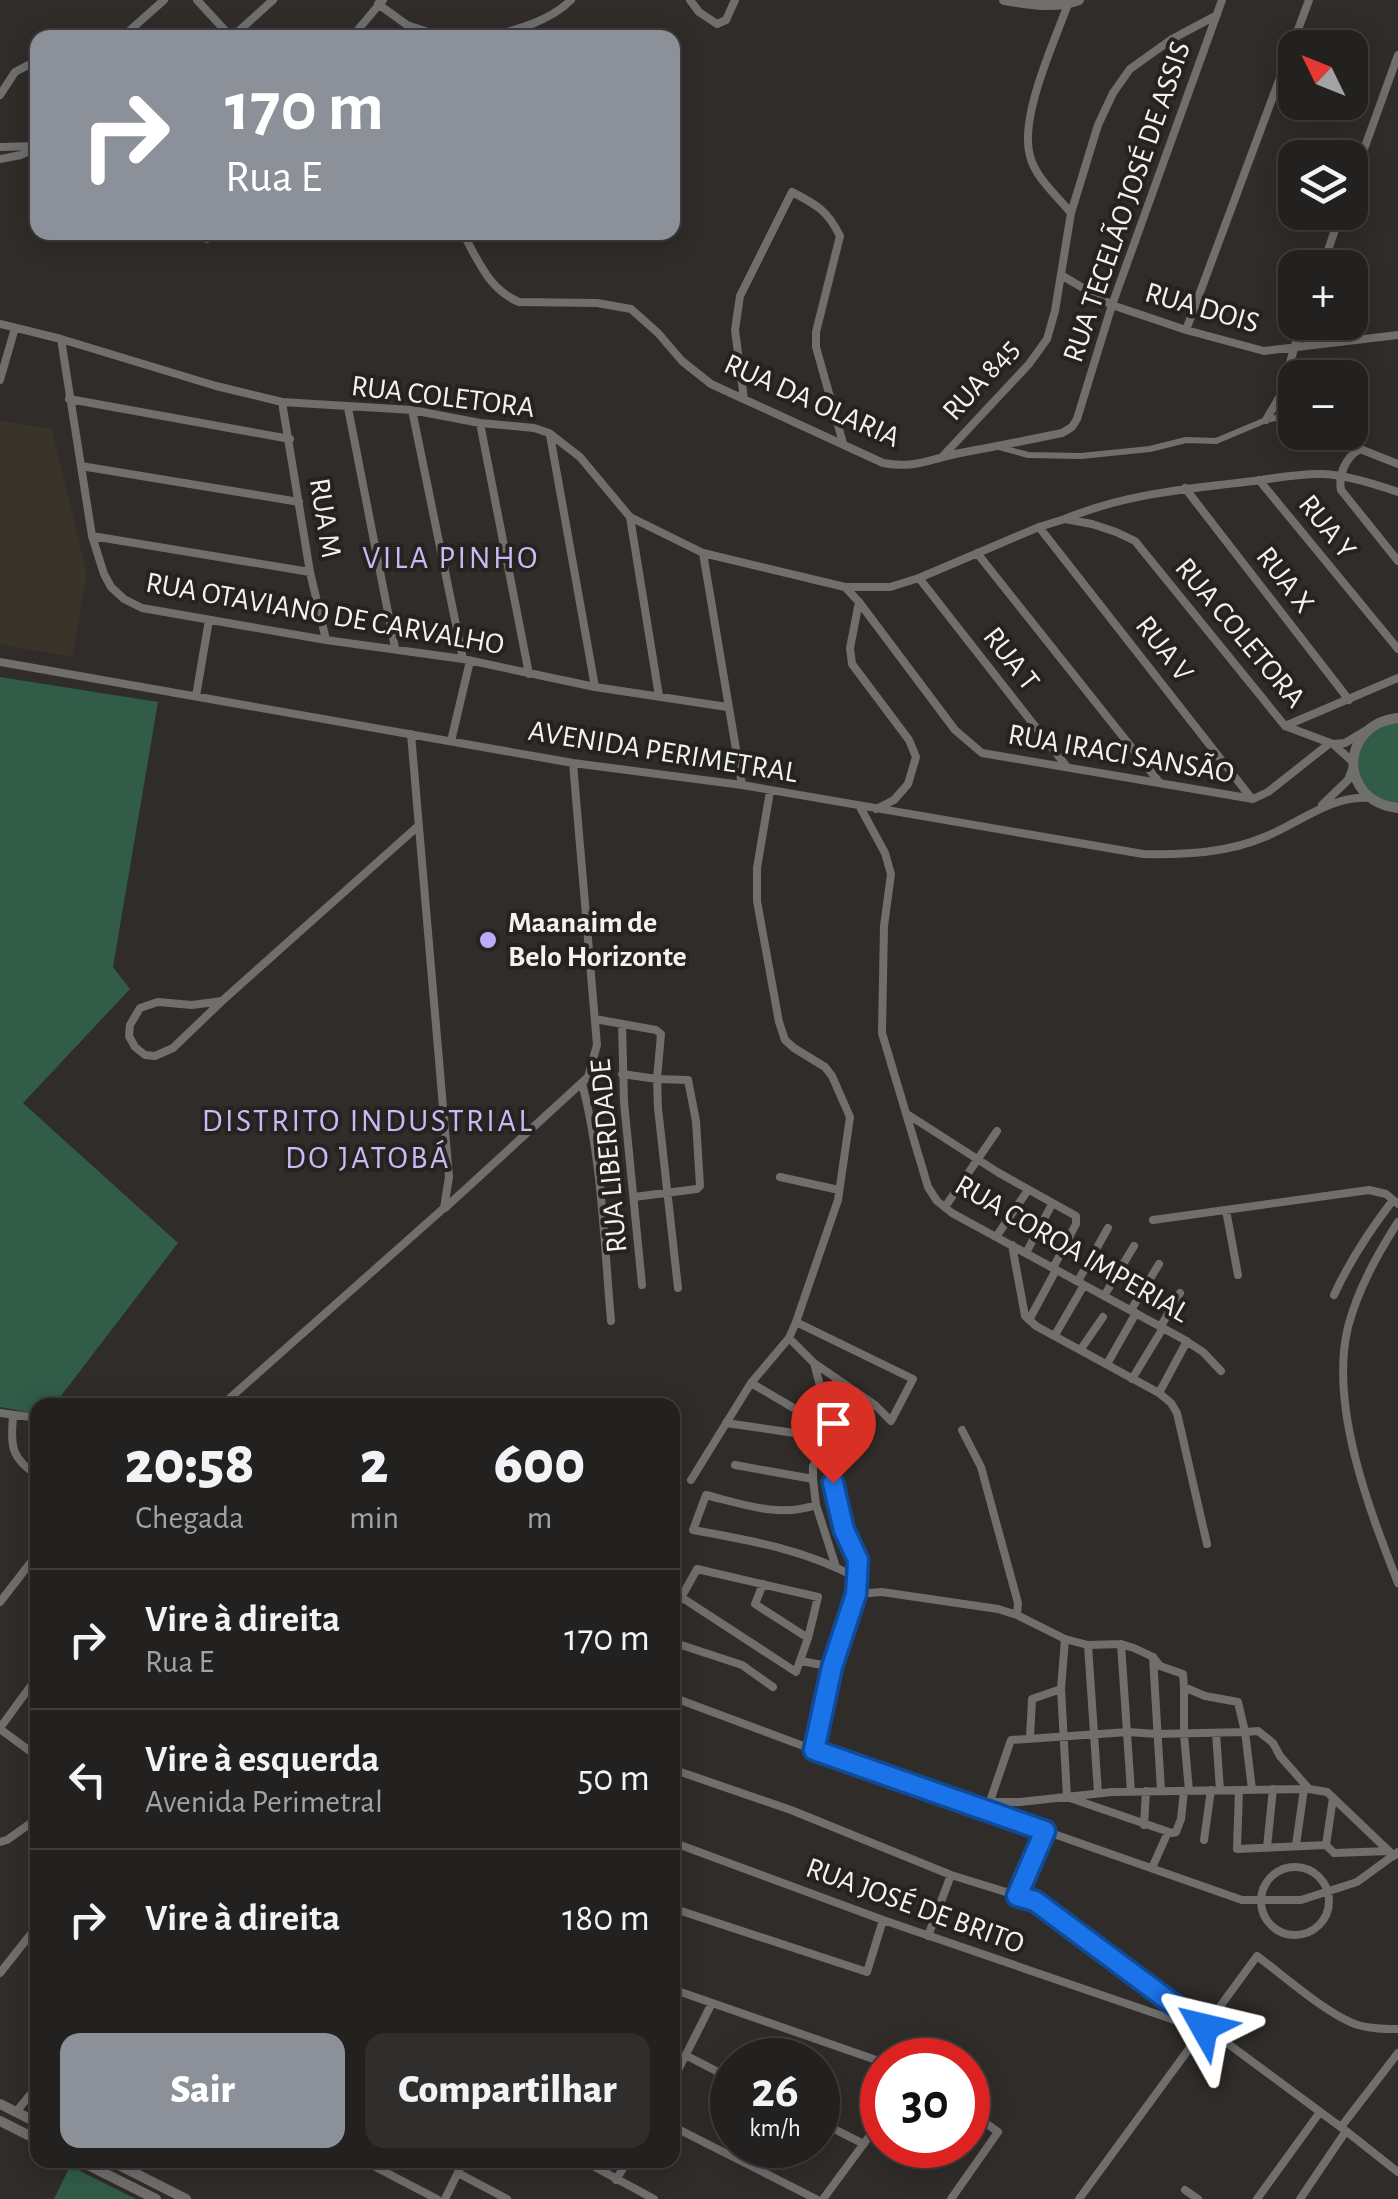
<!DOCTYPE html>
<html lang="pt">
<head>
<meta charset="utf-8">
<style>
  :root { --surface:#23211f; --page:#2f2e2c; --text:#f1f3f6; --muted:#a3a3a4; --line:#403e3d; --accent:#8c9099 }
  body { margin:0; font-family:"Alegreya Sans",sans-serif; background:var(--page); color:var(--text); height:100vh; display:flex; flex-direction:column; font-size:38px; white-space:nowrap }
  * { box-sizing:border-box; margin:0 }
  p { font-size:32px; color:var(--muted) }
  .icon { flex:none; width:55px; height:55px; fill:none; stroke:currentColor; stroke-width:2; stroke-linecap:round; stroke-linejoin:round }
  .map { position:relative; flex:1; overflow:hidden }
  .drawer { position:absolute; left:30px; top:1398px; width:650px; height:770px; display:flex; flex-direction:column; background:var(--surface); border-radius:20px; box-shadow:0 5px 25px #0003,0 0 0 2px var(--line) }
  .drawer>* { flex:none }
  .top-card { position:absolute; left:30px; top:30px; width:650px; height:210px; border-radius:20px; box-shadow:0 5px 25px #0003,0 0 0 2px var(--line); background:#8c9099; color:#fff; overflow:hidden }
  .needle { width:65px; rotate:313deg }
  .controls { position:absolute; left:1278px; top:30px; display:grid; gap:20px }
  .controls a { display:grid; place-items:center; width:90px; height:90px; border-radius:20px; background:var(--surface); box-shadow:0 5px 25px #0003,0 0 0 2px var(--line); font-size:50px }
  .speed { position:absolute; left:710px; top:2038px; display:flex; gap:20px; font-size:50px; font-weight:700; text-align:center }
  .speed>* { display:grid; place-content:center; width:130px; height:130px; border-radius:50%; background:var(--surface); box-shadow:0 5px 25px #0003,0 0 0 2px var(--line); line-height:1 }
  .speed small { font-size:25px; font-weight:400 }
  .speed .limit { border:15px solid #d22; background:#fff; color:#111 }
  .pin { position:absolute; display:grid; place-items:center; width:85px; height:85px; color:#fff; margin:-102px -42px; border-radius:50% 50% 50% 0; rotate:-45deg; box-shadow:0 0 10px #0007 }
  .pin .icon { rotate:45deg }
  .me { position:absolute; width:110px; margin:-55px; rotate:307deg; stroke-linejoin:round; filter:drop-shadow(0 0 8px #0008) }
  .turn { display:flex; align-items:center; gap:35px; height:210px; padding:0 30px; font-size:45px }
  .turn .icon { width:130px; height:130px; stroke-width:2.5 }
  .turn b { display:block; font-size:70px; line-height:85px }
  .eta { display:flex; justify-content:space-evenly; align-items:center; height:170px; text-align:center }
  .eta b { font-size:60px; font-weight:800; line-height:70px }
  .primary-button { display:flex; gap:20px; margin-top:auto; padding:20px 30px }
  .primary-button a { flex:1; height:115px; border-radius:20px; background:var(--accent); color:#fff; font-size:40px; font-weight:800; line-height:115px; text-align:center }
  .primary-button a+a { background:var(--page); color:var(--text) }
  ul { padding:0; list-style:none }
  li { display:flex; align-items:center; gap:30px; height:140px; padding:0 30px; border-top:2px solid var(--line) }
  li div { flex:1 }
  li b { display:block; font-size:38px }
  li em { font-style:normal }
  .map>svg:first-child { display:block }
  .built { fill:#39332a }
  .green { fill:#305c48 }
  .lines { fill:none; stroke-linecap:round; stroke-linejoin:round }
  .pedestrian { stroke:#716e6e; stroke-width:6 }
  .minor { stroke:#716e6e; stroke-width:8 }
  .tertiary { stroke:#716e6e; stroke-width:10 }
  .route-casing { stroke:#114b97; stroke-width:25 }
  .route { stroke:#1a73e8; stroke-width:18 }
  .poi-dot { fill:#bbaaf6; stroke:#25231f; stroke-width:4 }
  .labels { text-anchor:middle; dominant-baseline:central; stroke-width:8; stroke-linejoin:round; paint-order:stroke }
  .street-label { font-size:30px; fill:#f3f2ef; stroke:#25231f }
  .poi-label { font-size:30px; font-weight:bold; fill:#f3f2ef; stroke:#25231f; text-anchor:start }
  .neighbourhood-label { font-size:32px; letter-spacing:2.5px; fill:#c6bbf4; stroke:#25231f }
</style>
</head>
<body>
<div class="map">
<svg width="1398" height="2199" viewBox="0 0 1398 2199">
  <rect width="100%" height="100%" fill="#2f2c29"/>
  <path class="built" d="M0,421L52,429L87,575L72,657L0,644Z"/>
  <path class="green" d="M0,677L158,702L113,967L130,989L23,1103L178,1243L54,1405H38L37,1414L0,1407Z
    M1398,722V804C1390,803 1381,801 1374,796C1351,778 1353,738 1382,726C1387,724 1393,724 1398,722Z
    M70,2166L136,2199H54Z"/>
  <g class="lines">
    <path class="pedestrian" d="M999,447L1028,455L1081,456L1150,449L1186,440L1216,441L1266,420L1295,414"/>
    <path class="minor" d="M197,0L232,38
      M690,0L699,12L717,24L726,20L735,0
      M378,4L407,25L446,38
      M1068,4C1054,43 1019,117 1030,156C1035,177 1057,196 1071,213
      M113,38L128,32L164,0
      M231,38L273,0
      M351,38L383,0
      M485,38C515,30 549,22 571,0
      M0,95L15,72L38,60
      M0,147L38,146
      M0,159L21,155L38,147
      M1350,188L1398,55
      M185,232L207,239L212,232
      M462,232C479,261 488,289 519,302L597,303L631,309L658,333L682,361L711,384L883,463C914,469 930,459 960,453C994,447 1028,440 1062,433L1072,427L1077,419L1112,305L1222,0
      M1322,268L1341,212
      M1061,275L1112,305L1186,330L1264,351L1398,335
      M0,324L61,339L216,386L282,402L412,410L480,423L534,428L549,433L580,457L630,517L703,553L845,587H890L919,578L1039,527L1065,519L1092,524L1116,532L1135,541L1285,726L1333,744L1353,762
      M1186,330L1309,0
      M61,339L92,536L104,574L111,587L124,599L142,608L326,640L463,659L595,687L727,707
      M0,380L15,328
      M69,399L290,439
      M744,399L735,330L740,296L792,192C817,205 827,210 840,236L816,332V347L843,443
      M282,402L310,572L326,640
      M348,408L395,648
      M412,410L463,659
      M1266,420L1280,396L1302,322
      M480,423L529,674
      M1338,432L1355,451
      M550,435L595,687
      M942,457L1029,364L1047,339L1055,311L1071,213L1098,125L1113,93L1130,69L1172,39L1217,15
      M1398,464L1360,449C1346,457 1338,474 1341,490L1398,561
      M81,466L299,502
      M1259,480L1398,649
      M1185,488L1349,700
      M630,517L659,696
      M1065,519C1124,494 1191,488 1254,481C1277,478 1300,473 1323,474C1347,475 1375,484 1398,492
      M1039,527L1252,799
      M92,536L310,572
      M703,553L742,785
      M977,553L1159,782
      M919,578L1067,767
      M846,588L859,602L955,730L982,753L1253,799L1268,792L1330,743
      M859,602L850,648L852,664L909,740L916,757L908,784L894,800L876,809
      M0,662L573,763L742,785L1143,854C1185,855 1228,853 1267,836C1300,822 1332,795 1369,798
      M196,696L209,620
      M1285,726L1398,678
      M451,741L470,661
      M1333,744L1345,743L1365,731
      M1322,805L1348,780L1353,767
      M860,807L885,853L891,874L884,926L882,1033L928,1187L937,1201L952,1213L1183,1339L1203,1352L1221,1371
      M222,1001L192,1005L158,1002L140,1008L130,1025L129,1036L135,1047L145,1055L155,1056L173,1048L222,1001L417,827
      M595,1019L656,1030L661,1034L657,1079L658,1108L678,1288
      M622,1024L624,1102L642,1285
      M622,1074L657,1079L688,1080L696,1121L700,1186L697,1189L634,1197
      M582,1083C602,1159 604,1242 611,1321
      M907,1114L999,1173L1076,1216V1224L1053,1268
      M780,1177L839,1190
      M945,1207L997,1131
      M445,1208L588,1077L597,1045L573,763
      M1226,1210L1238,1275
      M1153,1220L1369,1190L1386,1194L1398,1204
      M1398,1222C1377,1255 1358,1289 1348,1327C1329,1406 1369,1509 1398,1583
      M996,1237L1028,1190
      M1012,1245L1025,1316L1036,1326L1159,1393L1171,1403L1177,1413L1207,1544
      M1026,1253L1052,1204
      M1078,1281L1108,1228
      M1334,1295C1350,1260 1370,1230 1393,1200
      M1104,1296L1134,1246
      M1131,1310L1159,1264
      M1029,1320L1056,1270
      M796,1322L913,1379L891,1421L875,1405L814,1363
      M1161,1326L1180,1293
      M1055,1335L1084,1285
      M789,1338L814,1363L831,1427L828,1442L813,1466V1479L816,1505L836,1567
      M1081,1349L1103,1317
      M1107,1364L1136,1313
      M1132,1379L1163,1328
      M751,1383L797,1410
      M1159,1393L1187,1341
      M222,1405L444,1208L449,1177L411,734
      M0,1413L38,1418
      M13,1415C11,1447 10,1457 38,1476
      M726,1423L808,1435L828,1442L833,1483L844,1530L858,1561L857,1578L856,1594L833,1667L814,1750
      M735,1465L813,1479
      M691,1480L751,1383L789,1338L796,1322L838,1200L850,1117L832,1076L825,1067L794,1048L785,1040L779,1022L757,901V868L770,791
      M816,1505C779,1518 742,1504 706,1495L693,1530C749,1540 806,1550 857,1578
      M763,1584L755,1604L808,1638
      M856,1594L882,1592L998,1609L1017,1615L1018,1603L981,1467L962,1430
      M0,1602L38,1553
      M672,1614L697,1569L818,1597L808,1638L796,1672L681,1597
      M1017,1615L1065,1639L1088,1645L1121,1644L1134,1648L1153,1657L1160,1666L1183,1674L1184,1687L1205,1696L1238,1702L1245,1732L1258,1731L1273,1743L1280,1756L1309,1789L1327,1792L1394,1856
      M1065,1639L1061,1689L1067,1797L1172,1833L1176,1832L1181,1819L1184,1791
      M672,1642L742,1665L773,1687
      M1121,1644L1131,1792
      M1088,1645L1098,1793
      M1153,1657L1161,1791
      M801,1661L833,1667
      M1184,1687V1734L1189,1791
      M672,1697L814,1750L1242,1900H1301L1357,1882L1398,1852
      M0,1728L38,1676
      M0,1729L38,1757
      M1216,1733L1220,1790
      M1030,1738L1032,1699L1061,1689
      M672,1769L791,1810L951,1875L1035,1901L1346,2131L1398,2172
      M1239,1790L1237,1849L1326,1845L1334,1853L1389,1851
      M991,1802H1020L1112,1792L1309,1789
      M987,1810L1011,1740L1128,1732L1157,1734L1245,1732L1252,1789
      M1144,1825L1146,1791
      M1204,1840L1211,1790
      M0,1842L7,1840L38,1818
      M672,1842L883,1920L1186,2024H1200
      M1296,1845L1304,1789
      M1326,1845L1333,1798
      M1267,1847L1273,1789
      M1261 1901a34 34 0 1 1 68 0a34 34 0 1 1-68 0Z
      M1152,1868L1168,1832
      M1017,1896L1045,1831
      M672,1908L867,1972L883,1920
      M928,1936L951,1875
      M0,1973L38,1925
      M672,1989L882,2062
      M687,2056L732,2079
      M672,2082L712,2003
      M16,2112L38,2085
      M818,2121L864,2144
      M672,2126L816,2199
      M1341,2127L1398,2053
      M362,2160L437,2199
      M582,2160L654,2199
      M458,2173L507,2199
      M616,2180L628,2160
      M1185,2190L1198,2199
      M445,2199L464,2160
      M823,2199L882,2119
      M951,2199L998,2132L968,2110
      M1079,2199L1257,1956C1283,1975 1329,2016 1358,2025C1371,2029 1384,2029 1398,2029
      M1257,2199L1320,2112
      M1300,2199L1346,2131"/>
    <path class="tertiary" d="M1004,0C1029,4 1056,9 1079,0
      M1398,718C1339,724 1338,802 1398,808
      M0,2104L38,2123
      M0,2121L38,2140
      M78,2160L156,2199
      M109,2160L186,2199"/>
  </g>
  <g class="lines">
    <g class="route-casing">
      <path id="route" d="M833,1483L844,1530L858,1560L857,1578L856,1594L832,1667L814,1750L1045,1831L1017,1896L1035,1901L1204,2027"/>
    </g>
    <use href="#route" class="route"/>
  </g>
  <circle class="poi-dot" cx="488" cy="940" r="10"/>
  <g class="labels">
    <g class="street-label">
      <text transform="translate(1127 202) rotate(-71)">RUA TECELÃO JOSÉ DE ASSIS</text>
      <text transform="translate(1202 308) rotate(16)">RUA DOIS</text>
      <text transform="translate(981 380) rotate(-48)">RUA 845</text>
      <text transform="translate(443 397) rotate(7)">RUA COLETORA</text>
      <text transform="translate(812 401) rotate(24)">RUA DA OLARIA</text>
      <text transform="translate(325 518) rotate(81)">RUA M</text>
      <text transform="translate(1327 527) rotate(51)">RUA Y</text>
      <text transform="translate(1285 580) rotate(52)">RUA X</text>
      <text transform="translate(325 614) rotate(10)">RUA OTAVIANO DE CARVALHO</text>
      <text transform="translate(1240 633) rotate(50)">RUA COLETORA</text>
      <text transform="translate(1164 649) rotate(52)">RUA V</text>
      <text transform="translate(1011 659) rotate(52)">RUA T</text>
      <text transform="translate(663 752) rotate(9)">AVENIDA PERIMETRAL</text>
      <text transform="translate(1121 754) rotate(10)">RUA IRACI SANSÃO</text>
      <text transform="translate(609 1156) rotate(-95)">RUA LIBERDADE</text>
      <text transform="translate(1072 1249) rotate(30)">RUA COROA IMPERIAL</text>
      <text transform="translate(915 1906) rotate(20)">RUA JOSÉ DE BRITO</text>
    </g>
    <g class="poi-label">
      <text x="508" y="923">Maanaim de<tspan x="508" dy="34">Belo Horizonte</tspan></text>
    </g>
    <g class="neighbourhood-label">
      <text x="451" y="558">VILA PINHO</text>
      <text x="368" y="1121">DISTRITO INDUSTRIAL<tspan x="368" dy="37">DO JATOBÁ</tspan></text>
    </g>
  </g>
</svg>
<div class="controls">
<a><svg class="needle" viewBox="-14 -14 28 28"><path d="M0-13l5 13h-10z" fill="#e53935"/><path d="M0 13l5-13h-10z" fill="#a3a3a4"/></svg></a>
<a><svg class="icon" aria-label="layers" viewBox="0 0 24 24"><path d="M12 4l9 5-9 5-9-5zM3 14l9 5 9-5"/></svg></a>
<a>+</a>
<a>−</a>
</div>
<div class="speed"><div>26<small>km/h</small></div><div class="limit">30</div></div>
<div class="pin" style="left:833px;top:1483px;background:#d93025"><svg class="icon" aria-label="arrive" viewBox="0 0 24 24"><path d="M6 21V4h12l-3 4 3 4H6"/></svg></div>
<svg class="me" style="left:1204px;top:2027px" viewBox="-20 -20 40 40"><path d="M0-17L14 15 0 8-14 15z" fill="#1a73e8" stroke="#fff" stroke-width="4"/></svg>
<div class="top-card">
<div class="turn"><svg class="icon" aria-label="right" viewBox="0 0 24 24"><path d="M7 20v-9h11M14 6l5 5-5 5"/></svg><div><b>170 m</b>Rua E</div></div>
</div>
<section class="drawer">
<div class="eta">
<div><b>20:58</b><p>Chegada</p></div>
<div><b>2</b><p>min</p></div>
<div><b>600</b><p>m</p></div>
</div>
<ul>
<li><svg class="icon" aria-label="right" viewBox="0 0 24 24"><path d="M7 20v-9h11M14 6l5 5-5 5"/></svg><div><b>Vire à direita</b><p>Rua E</p></div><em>170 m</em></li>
<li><svg class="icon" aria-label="left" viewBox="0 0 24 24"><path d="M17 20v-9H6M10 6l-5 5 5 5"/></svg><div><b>Vire à esquerda</b><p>Avenida Perimetral</p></div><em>50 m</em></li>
<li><svg class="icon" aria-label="right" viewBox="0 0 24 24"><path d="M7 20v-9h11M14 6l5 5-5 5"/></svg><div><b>Vire à direita</b></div><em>180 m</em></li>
</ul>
<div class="primary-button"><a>Sair</a><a>Compartilhar</a></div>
</section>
</div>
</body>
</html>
